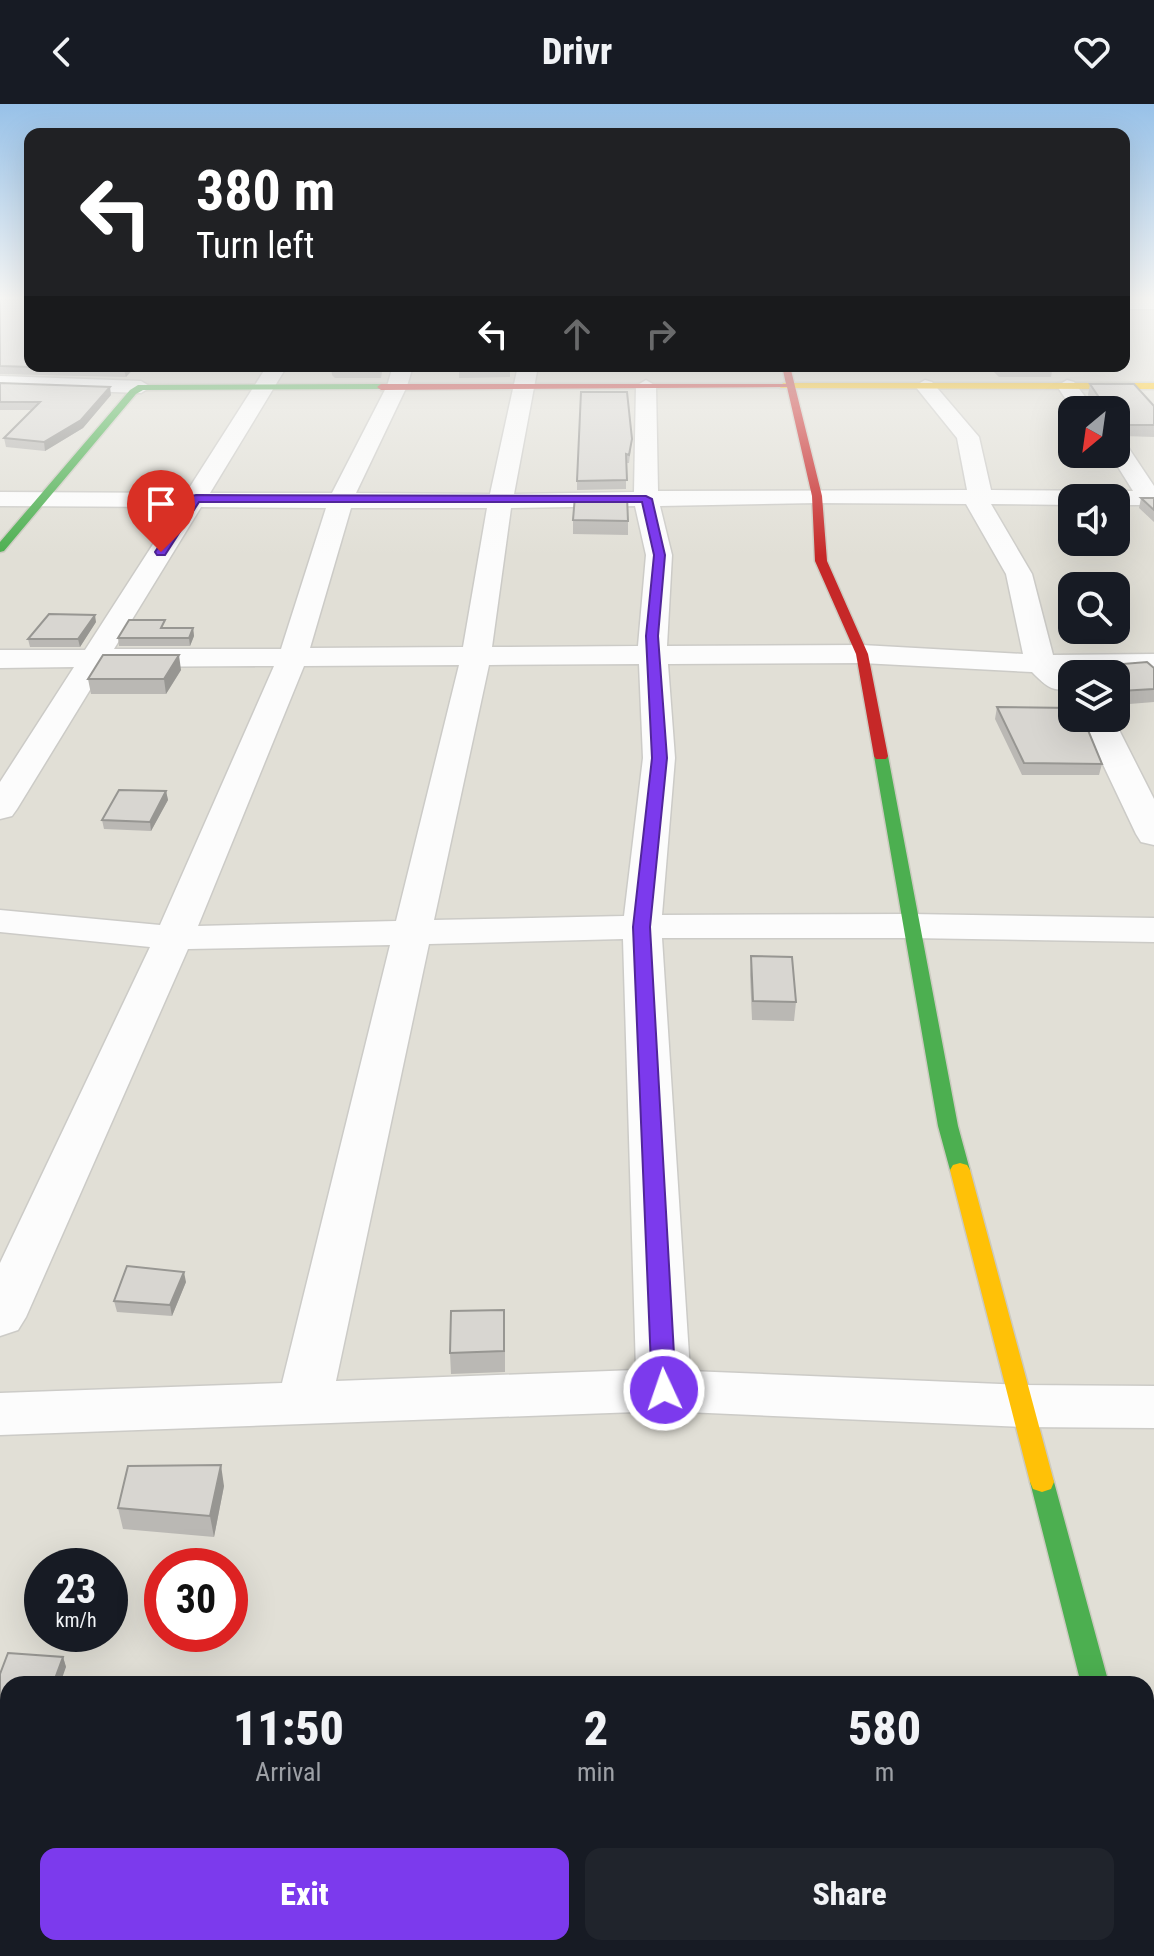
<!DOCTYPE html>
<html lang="en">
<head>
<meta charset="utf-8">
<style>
  :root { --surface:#171b24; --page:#20242c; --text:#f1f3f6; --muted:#9ea1a6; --accent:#7c3aed }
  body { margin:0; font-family:"Roboto Condensed",sans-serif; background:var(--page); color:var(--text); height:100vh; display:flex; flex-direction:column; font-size:30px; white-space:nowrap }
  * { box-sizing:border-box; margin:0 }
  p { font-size:26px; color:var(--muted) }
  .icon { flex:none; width:44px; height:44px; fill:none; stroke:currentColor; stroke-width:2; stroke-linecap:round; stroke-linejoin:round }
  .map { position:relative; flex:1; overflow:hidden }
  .panel { position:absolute; left:0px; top:1572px; width:1154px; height:280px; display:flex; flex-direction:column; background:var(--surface); border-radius:24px 24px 0 0; box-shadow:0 8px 32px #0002 }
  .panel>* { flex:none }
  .hud { position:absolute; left:24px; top:24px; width:1106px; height:244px; border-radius:16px; box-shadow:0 8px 32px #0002; background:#202124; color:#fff; overflow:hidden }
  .needle { width:52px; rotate:209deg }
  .controls { position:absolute; left:1058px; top:292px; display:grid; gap:16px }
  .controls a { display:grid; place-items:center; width:72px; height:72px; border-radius:16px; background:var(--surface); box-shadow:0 8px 32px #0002; font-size:40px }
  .speed { position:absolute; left:24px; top:1444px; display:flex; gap:16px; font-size:40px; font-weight:700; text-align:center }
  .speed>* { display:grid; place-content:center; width:104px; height:104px; border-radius:50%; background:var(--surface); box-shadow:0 8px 32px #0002; line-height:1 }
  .speed small { font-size:20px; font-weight:400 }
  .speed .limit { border:12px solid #d22; background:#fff; color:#111 }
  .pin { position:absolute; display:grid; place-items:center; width:68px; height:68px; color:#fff; margin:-82px -34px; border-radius:50% 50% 50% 0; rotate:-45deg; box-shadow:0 0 8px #0007 }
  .pin .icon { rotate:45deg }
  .me { position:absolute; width:88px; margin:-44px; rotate:357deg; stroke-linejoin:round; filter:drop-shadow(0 0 6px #0008) }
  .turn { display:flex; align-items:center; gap:28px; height:168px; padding:0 40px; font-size:36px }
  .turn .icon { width:104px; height:104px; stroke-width:2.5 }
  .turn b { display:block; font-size:56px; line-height:68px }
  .lanes { display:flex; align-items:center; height:76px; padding:0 40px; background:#0003; justify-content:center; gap:40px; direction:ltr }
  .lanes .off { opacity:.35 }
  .eta { display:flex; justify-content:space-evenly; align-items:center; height:136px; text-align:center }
  .eta b { font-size:48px; font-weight:800; line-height:56px }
  .cta { display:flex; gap:16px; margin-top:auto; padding:16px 40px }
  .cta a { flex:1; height:92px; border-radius:16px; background:var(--accent); color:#fff; font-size:32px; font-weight:800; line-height:92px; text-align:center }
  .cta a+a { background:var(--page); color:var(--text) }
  header { display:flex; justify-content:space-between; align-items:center; height:104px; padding:0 40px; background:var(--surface); font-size:36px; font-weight:800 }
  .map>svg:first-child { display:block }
  .residential { fill:#e1dfd6; fill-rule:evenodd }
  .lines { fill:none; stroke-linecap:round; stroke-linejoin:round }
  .street-casing { stroke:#cccbc7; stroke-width:3 }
  .fast-casing { stroke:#cccac0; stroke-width:3 }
  .slow-casing { stroke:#cccac0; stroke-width:3 }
  .jam-casing { stroke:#cccac0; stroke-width:3 }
  .street { fill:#fcfcfc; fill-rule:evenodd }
  .fast { fill:#4caf50; fill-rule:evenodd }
  .slow { fill:#ffc107; fill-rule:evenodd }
  .jam { fill:#c62828; fill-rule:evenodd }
  .wall { fill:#bab8b4 }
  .shaded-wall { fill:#979692 }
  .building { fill:#d8d6d1; stroke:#979692; stroke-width:2 }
  .route { fill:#7c3aed; stroke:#51269a; stroke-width:2 }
</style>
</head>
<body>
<header><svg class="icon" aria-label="back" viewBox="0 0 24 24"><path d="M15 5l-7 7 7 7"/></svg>Drivr<svg class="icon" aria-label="heart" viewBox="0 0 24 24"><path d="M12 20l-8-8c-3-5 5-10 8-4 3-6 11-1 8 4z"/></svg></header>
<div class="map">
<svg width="1154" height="1852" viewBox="0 0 1154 1852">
  <rect width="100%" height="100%" fill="#eeede9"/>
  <path class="residential" d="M0,193H30V262H1124V193H1154V1852H0ZM1072,306H1116V350H1072ZM1072,394H1116V438H1072ZM1072,482H1116V526H1072ZM1072,570H1116V614H1072ZM42,1462H110V1530H42ZM162,1462H230V1530H162ZM8,1580H1146V1844H8Z"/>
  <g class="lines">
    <g class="street-casing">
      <path id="street" d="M0,193H30V200H0Z
        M1124,195H1154V205H1124Z
        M267,262H287L210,389H332L387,282L393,262H413L407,282L356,389L490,390L518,262H538L514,390L634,388L636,282L646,276L656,282L658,387L967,386L957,334L915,282L925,276L932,278L979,333L991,386L1133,387L1110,350H1116V335L1124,337L1154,382V401H1116V394H1072V401L991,400L1032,470L1053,551L1154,550V568L1067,569L1072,580C1056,593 1044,580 1032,568L862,559L668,560L675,654L662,811L910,810L1154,814V838L910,834H662L690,1267L1022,1281L1154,1282V1324L1022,1323L664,1307L0,1331V1289L282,1279L390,841L188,845L26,1213L18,1226L0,1232V1159L150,843L0,828V806L160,821L274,562L104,563L17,705L12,712L0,715V678L74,563L0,564V546H85L177,403L0,402V388L186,389ZM817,399L966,400L1006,470L1023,550L862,541L667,542L672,451L660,402ZM635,402L646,451L638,542L492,543L511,404ZM201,403L326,404L281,545H114ZM351,404H487L463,543L310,544ZM639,560L643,654L624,812L434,816L489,561ZM459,561L396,817L198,822L304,562ZM623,835L636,1266L336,1277L429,840Z
        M0,272L141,277L151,283L141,289L0,284Z
        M1067,276L1074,278L1095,306H1073L1057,282Z
        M1081,614H1113L1154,695V741L1141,738L1136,730Z"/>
    </g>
    <g class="fast-casing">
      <path id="fast" d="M381,280L384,285L143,286L136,290L4,447L0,448V438L130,286L138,281Z
        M881,648L888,652L958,1022L970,1066L967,1071H953L950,1066L938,1022L874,652Z
        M1042,1368L1051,1371L1054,1378L1109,1580H1081L1030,1378L1033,1371Z"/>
    </g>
    <g class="slow-casing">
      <path id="slow" d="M783,279H1154V285L780,284Z
        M960,1059L967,1061L970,1066L1054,1378L1051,1385L1042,1388L1033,1385L1030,1378L950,1066L953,1061Z
        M1146,1757L1154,1760V1817L1146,1814Z"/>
    </g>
    <g class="jam-casing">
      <path id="jam" d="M782,262H790L822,392L827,457L868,550L888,652L886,655H876L874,652L856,550L815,457L812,392L787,283L381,286L377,283L381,280H786Z"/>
    </g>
    <use href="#street" class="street"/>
    <use href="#fast" class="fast"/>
    <use href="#slow" class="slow"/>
    <use href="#jam" class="jam"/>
  </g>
  <path class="wall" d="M0,196L136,262L126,273L0,270Z
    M383,262L381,274H335L332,271L331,263Z
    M510,262V273L459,274V265Z
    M988,262H1047L1052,267L1051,273H999Z
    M0,279L111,291L83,324L45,347L6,343L4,334L32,306H0Z
    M1090,280L1154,302V333L1123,332L1116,324V306H1090L1092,298L1088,291Z
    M632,335L629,359H626V385L577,386V377Z
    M1141,394H1154V418L1139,404Z
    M573,416L628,417V431L573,430Z
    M96,518L80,543H30L28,535Z
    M166,524H193L194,532L190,542H119L118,534Z
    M1086,563L1154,564V598L1117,601L1116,600V570H1085Z
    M181,566L166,590H91L88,575Z
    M997,603L1102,660L1099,671H1022L995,615Z
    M166,687L168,696L151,727L104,725L102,716Z
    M751,852L796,898L794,917L752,916L750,871Z
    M186,1178L172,1212L117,1208L114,1197Z
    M505,1227V1268L451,1270L450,1249Z
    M224,1382L214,1433L123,1425L118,1404Z
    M63,1553L66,1563L8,1580V1620L0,1619V1570Z"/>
  <path class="shaded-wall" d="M128,262H136L126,273L124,266Z
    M110,283L111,291L83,324L45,347L44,338Z
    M95,511L96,518L80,543L78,535Z
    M193,524L194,532L190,542L189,534Z
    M179,551L181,566L166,590L164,575Z
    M166,687L168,696L151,727L150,718Z
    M184,1168L186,1178L172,1212L170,1201Z
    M221,1361L224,1382L214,1433L210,1412Z
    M63,1553L66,1563L60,1580H53Z"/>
  <path class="building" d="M30,195V262H128L124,266L0,262V196Z
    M332,262H381L380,266H335L331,263Z
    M460,262H510V265H459Z
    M995,262H1047L1052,267H1000Z
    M0,279L110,283L81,316L44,338L4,334L40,298H0Z
    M1090,280H1134L1154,302V321H1125L1116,310V306H1099L1091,298L1100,295Z
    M581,288H627L632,335L629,351L626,350L627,376L577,377Z
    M575,392H627L628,417L573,416Z
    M1141,394H1154V406Z
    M49,510L95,511L78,535H28Z
    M129,516H165L161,524H193L189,534H118Z
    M103,551H179L164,575H88Z
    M1147,558L1154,564V585L1120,587L1116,584V570H1096L1086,563Z
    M997,603L1072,604V614H1083L1102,660L1024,659Z
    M119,686L166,687L150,718L102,716Z
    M751,852L792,853L796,898L753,897Z
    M127,1162L184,1168L170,1201L114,1197Z
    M504,1206V1247L450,1249L451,1207Z
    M221,1361L210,1412L118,1404L128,1362Z
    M8,1549L63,1553L53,1580H8V1610L0,1609V1570Z"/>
  <linearGradient id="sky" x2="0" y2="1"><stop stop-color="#97c1e8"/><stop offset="0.43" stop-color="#f7f7f5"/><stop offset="1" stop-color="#f7f7f5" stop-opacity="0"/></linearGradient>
  <rect width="1154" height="452" fill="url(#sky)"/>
  <path class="route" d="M196,391L646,392L652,395L665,451L658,532L667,654L650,823L676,1286L672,1293L664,1295L656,1293L652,1286L633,823L652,654L646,532L654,451L642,398H199L165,451H157L155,448L192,392Z"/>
</svg>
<div class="controls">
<a><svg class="needle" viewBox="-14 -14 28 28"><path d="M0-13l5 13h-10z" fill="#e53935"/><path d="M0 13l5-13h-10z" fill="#9ea1a6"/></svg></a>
<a><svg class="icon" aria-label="sound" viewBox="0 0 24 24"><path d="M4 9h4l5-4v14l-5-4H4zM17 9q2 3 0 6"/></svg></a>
<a><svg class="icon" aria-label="search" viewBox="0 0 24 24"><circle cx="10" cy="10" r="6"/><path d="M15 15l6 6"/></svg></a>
<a><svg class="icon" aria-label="layers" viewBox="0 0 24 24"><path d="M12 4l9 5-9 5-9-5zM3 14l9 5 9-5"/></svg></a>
</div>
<div class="speed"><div>23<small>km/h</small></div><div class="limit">30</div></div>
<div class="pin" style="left:161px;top:448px;background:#d93025"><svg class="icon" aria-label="arrive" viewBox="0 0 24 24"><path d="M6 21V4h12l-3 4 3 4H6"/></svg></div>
<svg class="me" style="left:664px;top:1286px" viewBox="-20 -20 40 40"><circle r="17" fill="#7c3aed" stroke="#fff" stroke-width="3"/><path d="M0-11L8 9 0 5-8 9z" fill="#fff"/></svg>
<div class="hud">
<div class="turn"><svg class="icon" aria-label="left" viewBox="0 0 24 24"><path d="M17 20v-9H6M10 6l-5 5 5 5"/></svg><div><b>380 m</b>Turn left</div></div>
<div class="lanes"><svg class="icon" aria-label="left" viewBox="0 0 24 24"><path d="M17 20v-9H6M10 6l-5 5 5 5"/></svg><svg class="icon off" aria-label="ahead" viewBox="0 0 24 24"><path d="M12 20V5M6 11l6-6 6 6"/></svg><svg class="icon off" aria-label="right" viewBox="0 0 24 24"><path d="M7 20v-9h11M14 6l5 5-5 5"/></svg></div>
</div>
<section class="panel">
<div class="eta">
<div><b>11:50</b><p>Arrival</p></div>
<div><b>2</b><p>min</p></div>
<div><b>580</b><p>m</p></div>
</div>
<div class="cta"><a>Exit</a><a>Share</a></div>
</section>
</div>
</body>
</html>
